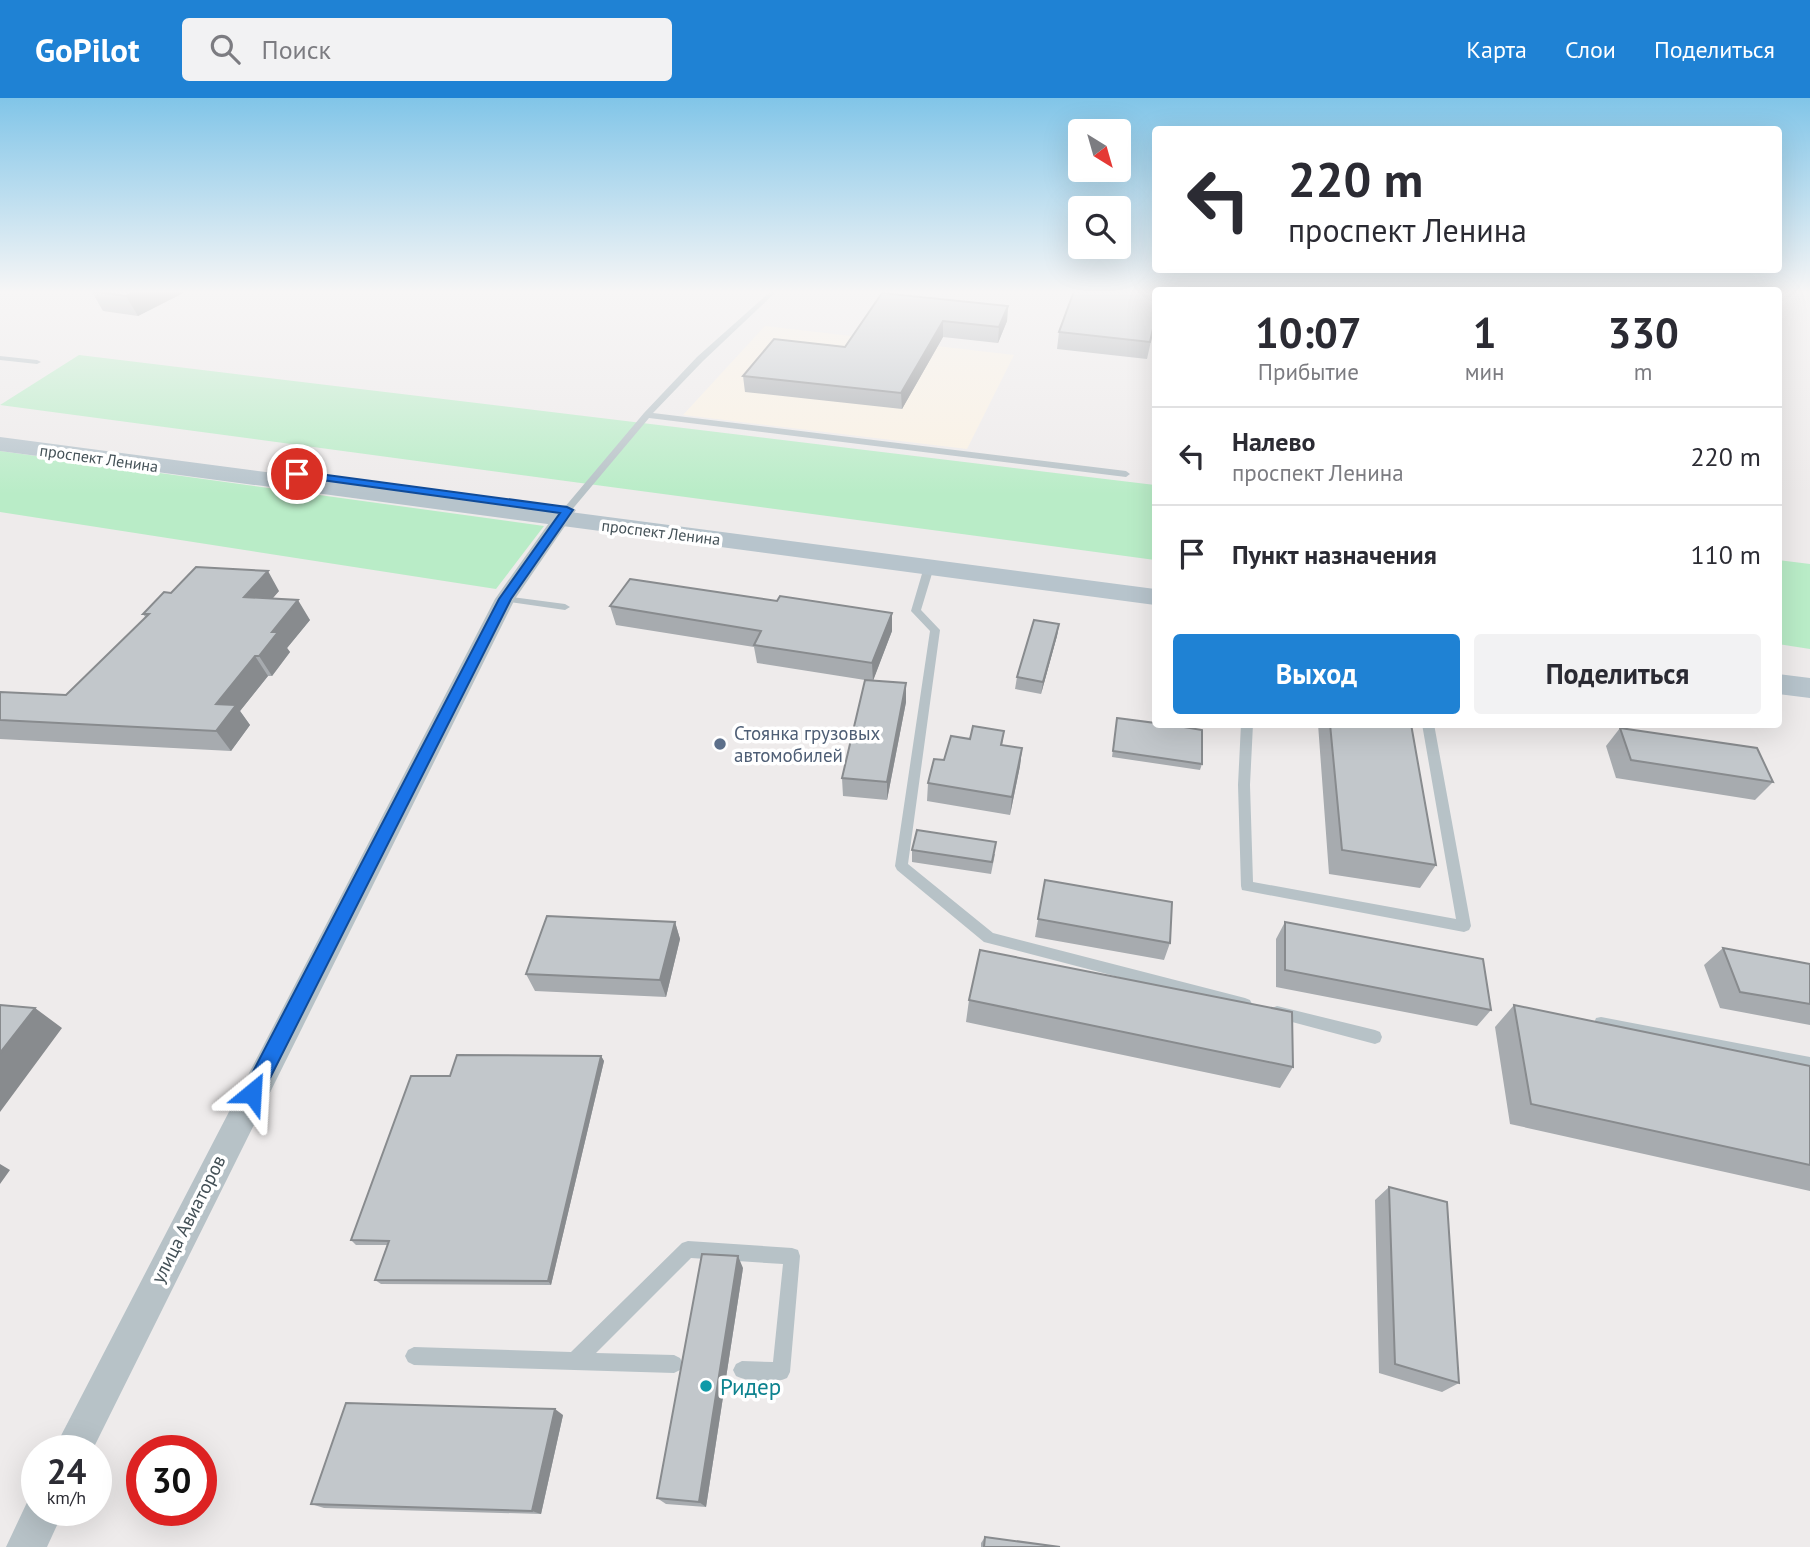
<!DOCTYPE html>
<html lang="ru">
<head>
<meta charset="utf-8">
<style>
  :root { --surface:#fff; --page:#f2f2f3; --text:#2b2b33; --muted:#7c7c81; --line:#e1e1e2; --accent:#1f82d4 }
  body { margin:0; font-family:"PT Sans",sans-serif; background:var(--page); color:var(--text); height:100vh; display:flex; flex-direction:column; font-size:26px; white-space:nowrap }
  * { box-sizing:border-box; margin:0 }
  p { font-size:23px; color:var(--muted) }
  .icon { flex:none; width:38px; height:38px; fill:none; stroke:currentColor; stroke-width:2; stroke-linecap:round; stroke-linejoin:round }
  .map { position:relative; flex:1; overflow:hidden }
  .sheet { position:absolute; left:1152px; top:189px; width:630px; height:441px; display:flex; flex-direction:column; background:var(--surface); border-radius:7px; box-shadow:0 7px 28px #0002 }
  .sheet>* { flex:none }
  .hud { position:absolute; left:1152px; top:28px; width:630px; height:147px; border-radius:7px; box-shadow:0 7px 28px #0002; background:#fff; color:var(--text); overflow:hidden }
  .needle { width:46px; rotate:143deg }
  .controls { position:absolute; left:1068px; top:21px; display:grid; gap:14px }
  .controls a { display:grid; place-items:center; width:63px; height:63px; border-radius:7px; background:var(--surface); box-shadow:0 7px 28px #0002; font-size:35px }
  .speed { position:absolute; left:21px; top:1337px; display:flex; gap:14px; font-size:35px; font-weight:700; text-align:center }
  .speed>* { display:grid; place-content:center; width:91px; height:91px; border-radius:50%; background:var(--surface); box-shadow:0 7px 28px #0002; line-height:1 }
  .speed small { font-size:18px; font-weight:400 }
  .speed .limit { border:10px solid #d22; background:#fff; color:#111 }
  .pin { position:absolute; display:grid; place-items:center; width:60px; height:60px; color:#fff; margin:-30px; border:4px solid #fff; border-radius:50%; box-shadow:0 2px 7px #0007 }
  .me { position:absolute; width:77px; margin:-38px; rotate:27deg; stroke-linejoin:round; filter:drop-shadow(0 0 5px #0008) }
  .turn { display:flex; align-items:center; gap:24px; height:147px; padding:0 21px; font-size:32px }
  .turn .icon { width:91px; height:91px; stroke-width:2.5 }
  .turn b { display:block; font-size:49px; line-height:60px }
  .eta { display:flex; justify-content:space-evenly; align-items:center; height:119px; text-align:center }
  .eta b { font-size:42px; font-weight:600; line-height:49px }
  .action { display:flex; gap:14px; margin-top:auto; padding:14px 21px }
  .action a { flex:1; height:80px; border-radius:7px; background:var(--accent); color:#fff; font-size:28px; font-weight:600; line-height:80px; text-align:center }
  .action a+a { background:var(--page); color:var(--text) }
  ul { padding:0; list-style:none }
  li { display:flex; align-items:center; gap:21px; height:98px; padding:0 21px; border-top:2px solid var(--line) }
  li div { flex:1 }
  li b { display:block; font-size:26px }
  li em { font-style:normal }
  header { display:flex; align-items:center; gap:42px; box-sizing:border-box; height:98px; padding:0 35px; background:var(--accent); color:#fff }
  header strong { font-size:33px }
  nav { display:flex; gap:38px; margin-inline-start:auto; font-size:24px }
  .search { width:490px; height:63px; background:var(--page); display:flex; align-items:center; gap:18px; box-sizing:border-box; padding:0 24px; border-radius:7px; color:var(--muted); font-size:26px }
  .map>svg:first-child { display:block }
  .commercial { fill:#faf1e3 }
  .green { fill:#b9ecc7 }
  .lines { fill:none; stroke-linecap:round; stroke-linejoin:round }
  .lane { fill:#b7c2c7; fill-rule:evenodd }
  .street { fill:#b7c2c7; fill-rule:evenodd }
  .secondary { fill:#b7c4cc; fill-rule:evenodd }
  .wall { fill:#a7abaf }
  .shaded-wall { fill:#888b8e }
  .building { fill:#c2c7cb; stroke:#888b8e; stroke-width:2 }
  .route { fill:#1a73e8; stroke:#114b97; stroke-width:2 }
  .service-dot { fill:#5c6f8a; stroke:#fff; stroke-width:2.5 }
  .culture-dot { fill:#0f9aa8; stroke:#fff; stroke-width:2.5 }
  .labels { text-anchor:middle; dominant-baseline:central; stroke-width:7; stroke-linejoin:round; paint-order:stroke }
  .far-street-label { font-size:16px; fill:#445157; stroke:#fff }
  .service-label { font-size:19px; fill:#4e5e75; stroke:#fff; text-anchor:start }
  .street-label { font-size:19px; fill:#445157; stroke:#fff }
  .near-culture-label { font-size:23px; fill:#0d838f; stroke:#fff; text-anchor:start }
</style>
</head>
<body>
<header>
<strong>GoPilot</strong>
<div class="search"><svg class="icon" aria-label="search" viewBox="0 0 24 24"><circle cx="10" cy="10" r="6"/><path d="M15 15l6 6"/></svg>Поиск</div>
<nav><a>Карта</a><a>Слои</a><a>Поделиться</a></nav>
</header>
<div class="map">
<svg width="1810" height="1449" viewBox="0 0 1810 1449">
  <rect width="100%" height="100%" fill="#eeebeb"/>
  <path class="commercial" d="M765,228L1014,257L967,351L683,317Z"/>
  <path class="green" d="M79,257L1155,387V462L0,307Z
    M0,353L544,428L496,491L0,414Z
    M1778,462L1810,466V551L1778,546Z"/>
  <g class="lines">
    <path class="lane" d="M771,193H777L703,263L653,315L1126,373L1130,376L1126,379L649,320L570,414H564V410L644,315L697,259Z
      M0,258L37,262L41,264L37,266L0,262Z
      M929,466L934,469L921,512L940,532L908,766L993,835L1245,900L1250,902L1252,906L1250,910L1245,912L984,844L897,772L895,768L930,533L911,513L924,469Z
      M505,498L565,506L570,509L565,512L502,503L500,501Z
      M1241,626H1253L1250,687L1253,784L1456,821L1422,626H1434L1471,828L1469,832L1464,834L1242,792L1241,788L1238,687Z
      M1277,908L1375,932L1380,934L1382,939L1380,944L1375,946L1277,920L1272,918L1270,914L1272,910Z
      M1601,919L1810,959V973L1601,931L1596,930L1594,925L1596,920Z
      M688,1143L792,1150L798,1152L800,1158L790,1274L787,1280C774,1286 749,1284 736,1278L733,1272L736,1266L742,1263L773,1264L783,1166L691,1160L596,1255L674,1257L680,1260L683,1266L680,1272L674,1275L414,1267L408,1264L405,1258L408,1252L414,1249L571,1254L682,1145Z"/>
    <path class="street" d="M567,407L576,412L515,501L92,1353H53L495,501L561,408Z
      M37,1395V1412H64L47,1449H6L30,1398Z"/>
    <path class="secondary" d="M0,339L1155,491V507L0,353Z
      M1778,576L1810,580V600L1778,596Z"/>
  </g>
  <path class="wall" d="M87,193H187L138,218L103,213L92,194Z
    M882,195L1008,208L1007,223L998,245L943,239L902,311L745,294L743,278L845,249Z
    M1153,197L1155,225L1147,261L1057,251L1059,234Z
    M279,493L272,500L310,522L287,550L290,554L272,578H268L240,613L250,627L231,653L0,641V594L66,597L146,520L143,516Z
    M610,508L892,533L873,582L906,604L887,702L843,698L842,680L865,582L757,565L754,549L616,527Z
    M1059,526L1057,538L1041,596L1015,591L1017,579Z
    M1117,620L1202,666L1200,672L1112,659Z
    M1318,626H1411L1436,767L1420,790L1329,776Z
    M1620,630L1773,684L1755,702L1616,680L1606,648Z
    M1004,633L1002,647L1022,650L1020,668L1010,717L927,703L928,685L944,662Z
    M912,752L995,756L991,776L912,764Z
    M1045,782L1170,845L1164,862L1035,839Z
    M675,824L680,841L666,899L535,893L526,876Z
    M1285,824L1491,912L1477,928L1276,889V841Z
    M1723,850L1810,866V927L1720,910L1704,867Z
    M969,902L1293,969L1280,990L966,924Z
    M1514,907L1810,968V1093L1510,1026L1495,929Z
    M601,958L604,963L551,1187L381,1186L375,1182L387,1147H356L351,1142L450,978Z
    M1389,1089L1459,1285L1442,1294L1379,1275L1375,1102Z
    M743,1170L706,1409L666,1406L657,1400Z
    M563,1317L541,1416L324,1410L311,1406Z
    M985,1439L1060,1449H981V1445Z"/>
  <path class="shaded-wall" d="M137,193H187L138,218L126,198Z
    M1008,208L1007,223L998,245L999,229Z
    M943,223V239L902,311L901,295Z
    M268,473L279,493L257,519L244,499Z
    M298,502L310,522L287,550L290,554L272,578L259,558L272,534Z
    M892,515V533L873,583L872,565Z
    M1059,526L1057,538L1041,596L1043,584Z
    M255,558L268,578L240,613L250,627L231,653L216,633V606Z
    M906,585V604L887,702V684Z
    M1022,650L1020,668L1010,717L1012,699Z
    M675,824L680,841L666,899L660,882Z
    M35,910L62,930L0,1014V955Z
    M601,958L604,963L551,1187L548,1183Z
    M0,1066L10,1072L0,1086Z
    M738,1158L743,1170L706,1409L699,1404Z
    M555,1311L563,1317L541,1416L532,1413Z"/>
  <path class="building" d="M92,193H137L126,198Z
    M1074,193H1153L1152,197L1155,198V222L1150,244L1059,234Z
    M882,195L1008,208L999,229L943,223L901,295L743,278L774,241L845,249Z
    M196,469L268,473L244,499L298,502L272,534H278L259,558H255L216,606L236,607L216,633L0,622V594L66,597L149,516H143L164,494L171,495Z
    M630,481L777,503L780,498L892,515L872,565L754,547L761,533L610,508Z
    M1034,522L1059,526L1043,584L1017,579Z
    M865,582L906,585L887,684L842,680Z
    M1117,620L1155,625V626H1166L1202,632V666L1113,653Z
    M1330,626H1411L1436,767L1342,752Z
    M973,628L1004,633L1001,647L1022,650L1012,699L928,685L934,661L944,662L951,638L970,641Z
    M1620,630L1757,650L1773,684L1631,662Z
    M917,732L996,744L992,764L912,752Z
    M1045,782L1172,804L1170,845L1038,821Z
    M547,818L675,824L660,882L526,876Z
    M1285,824L1483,861L1491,912L1285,872Z
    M1723,850L1810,866V906L1740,894Z
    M980,852L1292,914L1293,969L969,902Z
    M0,907L35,910L0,955Z
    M1514,907L1810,968V1067L1531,1006Z
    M457,957L601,958L548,1183L375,1182L389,1143L351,1142L411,978H450Z
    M1389,1089L1447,1104L1459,1285L1395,1266Z
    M702,1156L738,1158L699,1404L657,1400Z
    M346,1305L555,1311L532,1413L311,1406Z
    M985,1439L1060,1449H984Z"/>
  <linearGradient id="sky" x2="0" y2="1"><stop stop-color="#81c5e8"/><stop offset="0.49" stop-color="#f7f6f6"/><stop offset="1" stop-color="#f7f6f6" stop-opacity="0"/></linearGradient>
  <rect width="1810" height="396" fill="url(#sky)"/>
  <path class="route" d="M297,373L567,409L573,412L511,501L259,1002L252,1005L245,1002L242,995L245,989L499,501L560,415L293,378L292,376Z"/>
  <circle class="service-dot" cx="720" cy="646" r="7"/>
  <circle class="culture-dot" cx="706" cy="1288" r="7"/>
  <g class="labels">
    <g class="far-street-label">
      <text transform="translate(99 360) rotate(8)">проспект Ленина</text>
      <text transform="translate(661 434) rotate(7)">проспект Ленина</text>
    </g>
    <g class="service-label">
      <text x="734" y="635">Стоянка грузовых<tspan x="734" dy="22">автомобилей</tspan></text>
    </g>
    <g class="street-label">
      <text transform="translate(188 1121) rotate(-63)">улица Авиаторов</text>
    </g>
    <g class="near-culture-label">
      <text x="720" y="1288">Ридер</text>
    </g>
  </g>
</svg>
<div class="controls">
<a><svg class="needle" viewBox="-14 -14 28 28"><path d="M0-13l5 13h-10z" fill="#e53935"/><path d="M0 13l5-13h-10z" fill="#7c7c81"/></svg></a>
<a><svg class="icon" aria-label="search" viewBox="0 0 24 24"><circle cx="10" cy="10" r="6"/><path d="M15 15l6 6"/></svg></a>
</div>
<div class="speed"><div>24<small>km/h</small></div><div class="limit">30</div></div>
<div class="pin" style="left:297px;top:376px;background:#d93025"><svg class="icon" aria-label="arrive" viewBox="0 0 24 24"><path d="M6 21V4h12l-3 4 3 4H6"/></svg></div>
<svg class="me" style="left:252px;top:995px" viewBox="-20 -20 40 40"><path d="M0-17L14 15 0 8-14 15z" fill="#1a73e8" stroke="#fff" stroke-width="4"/></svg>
<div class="hud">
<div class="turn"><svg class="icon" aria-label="left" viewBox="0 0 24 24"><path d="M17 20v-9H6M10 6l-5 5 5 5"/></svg><div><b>220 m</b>проспект Ленина</div></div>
</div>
<section class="sheet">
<div class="eta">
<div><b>10:07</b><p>Прибытие</p></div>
<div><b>1</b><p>мин</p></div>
<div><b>330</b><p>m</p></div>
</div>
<ul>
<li><svg class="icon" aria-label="left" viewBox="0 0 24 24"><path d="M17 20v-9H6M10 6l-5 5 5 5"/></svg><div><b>Налево</b><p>проспект Ленина</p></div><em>220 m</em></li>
<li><svg class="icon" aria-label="arrive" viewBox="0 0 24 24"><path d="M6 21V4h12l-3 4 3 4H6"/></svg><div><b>Пункт назначения</b></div><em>110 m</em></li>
</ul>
<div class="action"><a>Выход</a><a>Поделиться</a></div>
</section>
</div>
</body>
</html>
